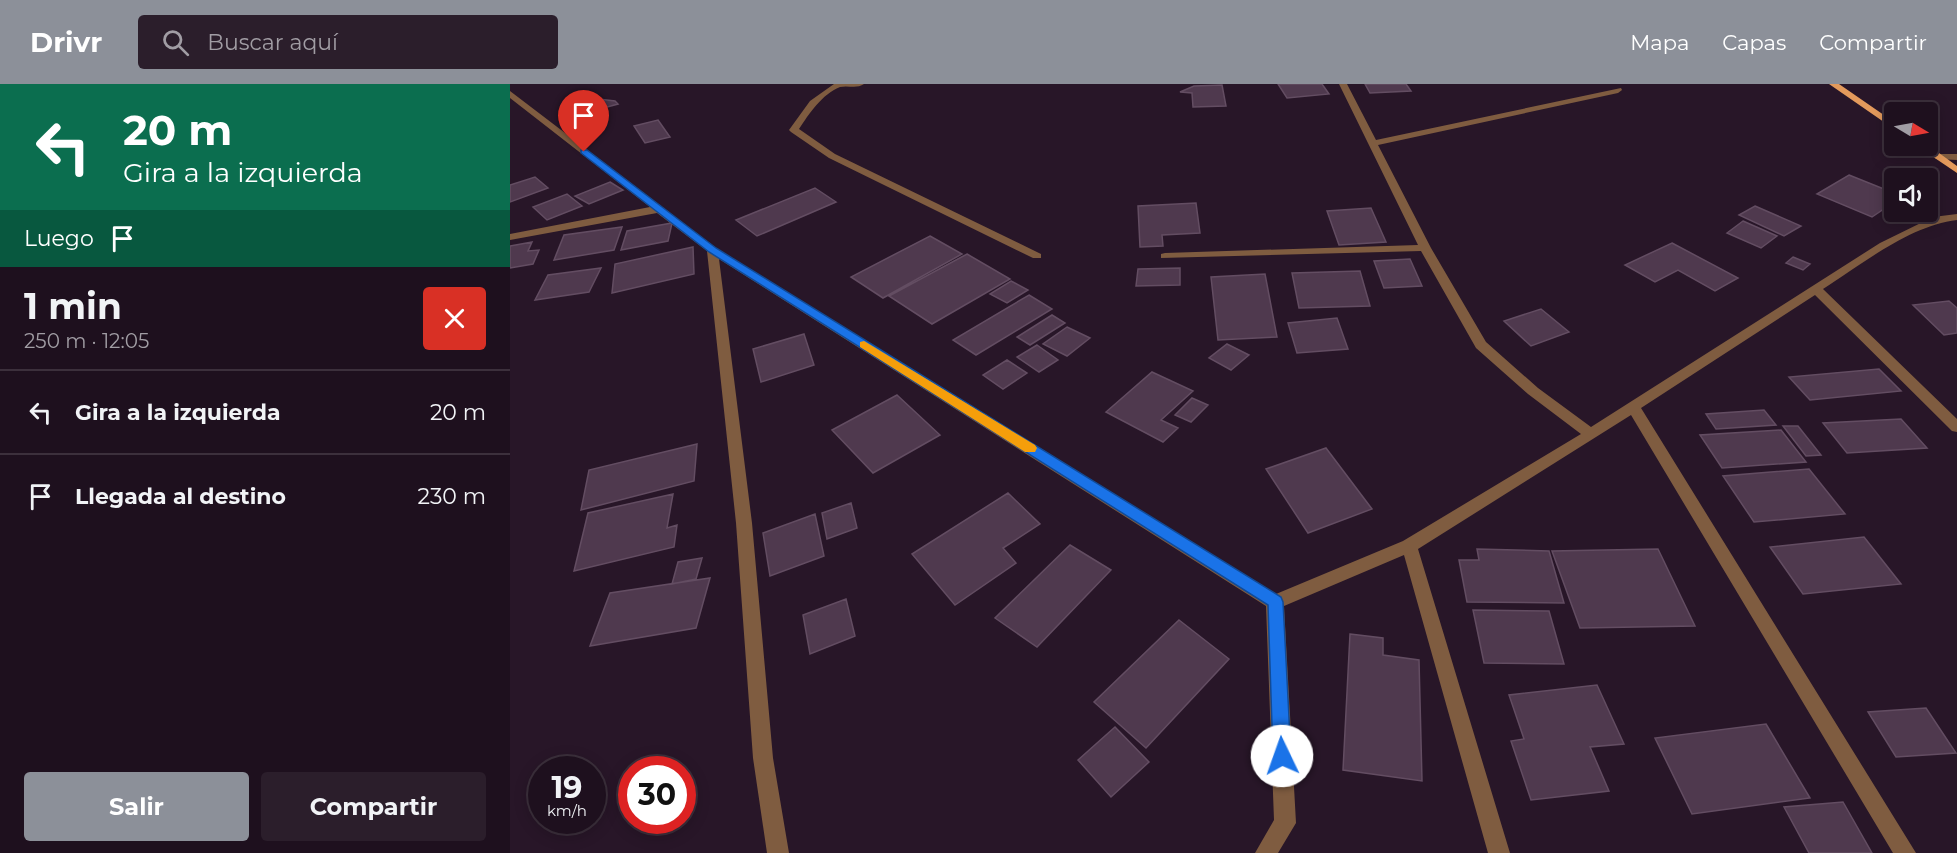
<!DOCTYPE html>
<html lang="es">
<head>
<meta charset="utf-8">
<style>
  :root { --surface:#1e101e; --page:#2b1e2b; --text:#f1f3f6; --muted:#a19da4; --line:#3c303c; --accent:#8c9099 }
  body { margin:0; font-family:Montserrat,sans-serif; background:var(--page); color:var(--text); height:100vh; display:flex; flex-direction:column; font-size:22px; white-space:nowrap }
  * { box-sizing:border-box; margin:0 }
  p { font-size:20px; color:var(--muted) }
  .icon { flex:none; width:33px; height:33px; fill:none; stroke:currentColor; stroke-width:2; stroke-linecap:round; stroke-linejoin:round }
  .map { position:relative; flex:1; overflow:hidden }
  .drawer { display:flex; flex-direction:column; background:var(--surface); width:510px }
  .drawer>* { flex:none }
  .top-card { background:#0b6e4f; color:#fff; overflow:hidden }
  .needle { width:39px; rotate:100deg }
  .fabs { position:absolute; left:1374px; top:18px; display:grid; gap:12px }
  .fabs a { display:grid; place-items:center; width:54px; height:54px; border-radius:6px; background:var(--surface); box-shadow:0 3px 15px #0003,0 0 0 2px var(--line); font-size:30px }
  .speed { position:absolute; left:18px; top:672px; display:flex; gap:12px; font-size:30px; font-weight:700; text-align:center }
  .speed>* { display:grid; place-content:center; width:78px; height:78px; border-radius:50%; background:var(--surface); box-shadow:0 3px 15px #0003,0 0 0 2px var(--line); line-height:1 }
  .speed small { font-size:15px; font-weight:400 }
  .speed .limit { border:9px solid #d22; background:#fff; color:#111 }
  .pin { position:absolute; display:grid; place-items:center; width:51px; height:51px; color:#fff; margin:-62px -26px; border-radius:50% 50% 50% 0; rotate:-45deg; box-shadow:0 0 6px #0007 }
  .pin .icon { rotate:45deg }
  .me { position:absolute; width:66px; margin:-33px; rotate:357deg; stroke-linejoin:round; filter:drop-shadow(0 0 4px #0008) }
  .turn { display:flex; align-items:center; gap:21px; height:126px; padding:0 24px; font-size:27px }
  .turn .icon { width:78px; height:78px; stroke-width:2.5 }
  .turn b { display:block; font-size:42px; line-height:51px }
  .then { display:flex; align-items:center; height:57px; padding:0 24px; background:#0003; gap:12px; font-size:22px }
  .round { display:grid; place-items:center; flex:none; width:63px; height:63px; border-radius:6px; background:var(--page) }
  .headline { display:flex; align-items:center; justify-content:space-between; height:102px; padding:0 24px }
  h1 { font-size:36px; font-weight:700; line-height:45px }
  .cta { display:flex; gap:12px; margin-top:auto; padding:12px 24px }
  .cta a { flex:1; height:69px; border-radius:6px; background:var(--accent); color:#fff; font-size:24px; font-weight:700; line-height:69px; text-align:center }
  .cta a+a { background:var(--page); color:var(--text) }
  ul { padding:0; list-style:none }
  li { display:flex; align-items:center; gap:18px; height:84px; padding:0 24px; border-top:2px solid var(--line) }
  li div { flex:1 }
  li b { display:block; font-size:22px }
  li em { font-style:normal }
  header { display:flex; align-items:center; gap:36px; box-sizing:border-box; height:84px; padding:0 30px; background:var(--accent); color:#fff }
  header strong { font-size:28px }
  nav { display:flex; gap:33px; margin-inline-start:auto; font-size:21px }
  .search { width:420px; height:54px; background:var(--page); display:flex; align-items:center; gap:15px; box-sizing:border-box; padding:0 21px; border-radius:6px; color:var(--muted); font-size:22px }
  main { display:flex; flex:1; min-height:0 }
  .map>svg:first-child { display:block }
  .building { fill:#4f394e; stroke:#634d62; stroke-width:1.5 }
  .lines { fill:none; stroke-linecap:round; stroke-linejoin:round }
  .minor { fill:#7f5c40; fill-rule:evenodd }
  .major { fill:#e39a5c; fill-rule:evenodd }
  .route { fill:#1a73e8; stroke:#114b97; stroke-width:1.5 }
  .slow { fill:#f59e0b }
</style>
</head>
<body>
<header>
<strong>Drivr</strong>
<div class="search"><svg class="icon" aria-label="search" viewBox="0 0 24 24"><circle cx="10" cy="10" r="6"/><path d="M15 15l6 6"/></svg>Buscar aquí</div>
<nav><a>Mapa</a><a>Capas</a><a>Compartir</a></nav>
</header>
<main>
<section class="drawer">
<div class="top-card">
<div class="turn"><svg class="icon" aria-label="left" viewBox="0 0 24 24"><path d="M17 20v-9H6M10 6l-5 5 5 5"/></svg><div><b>20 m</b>Gira a la izquierda</div></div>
<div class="then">Luego<svg class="icon" aria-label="arrive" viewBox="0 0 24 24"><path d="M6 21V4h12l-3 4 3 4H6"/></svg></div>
</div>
<div class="headline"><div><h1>1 min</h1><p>250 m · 12:05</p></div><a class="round" style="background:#d93025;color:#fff"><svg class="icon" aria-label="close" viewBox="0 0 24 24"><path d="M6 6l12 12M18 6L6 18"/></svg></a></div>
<ul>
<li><svg class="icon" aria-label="left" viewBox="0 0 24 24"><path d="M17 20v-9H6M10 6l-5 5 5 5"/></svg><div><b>Gira a la izquierda</b></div><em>20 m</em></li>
<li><svg class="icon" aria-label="arrive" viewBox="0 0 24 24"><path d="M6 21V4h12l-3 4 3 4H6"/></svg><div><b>Llegada al destino</b></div><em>230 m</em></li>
</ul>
<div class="cta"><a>Salir</a><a>Compartir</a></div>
</section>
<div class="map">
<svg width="1447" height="769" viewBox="0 0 1447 769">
  <rect width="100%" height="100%" fill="#281628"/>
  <path class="building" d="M768,0H812L819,10L777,14Z
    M855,0H896L901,7L860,9Z
    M712,1L716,22L683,23L682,9L670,8L684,2Z
    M80,14L105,17L108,20L90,25Z
    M148,36L160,53L135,59L124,42Z
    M1339,91L1384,109V118L1362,133L1307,110Z
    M25,93L38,104L0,118V101Z
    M100,98L113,106L79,120L65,112Z
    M305,104L326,118L247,152L226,136Z
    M57,110L72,122L37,136L23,123Z
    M686,119L690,149L652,151L653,162L630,163L628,122Z
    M1245,122L1291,142L1274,152L1229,131Z
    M861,124L876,158L829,161L817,127Z
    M1233,137L1267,152L1251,164L1217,149Z
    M162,139L158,157L111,166L117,147Z
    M112,143L104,166L44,176L54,151Z
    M420,152L452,170L373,214L341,193Z
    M22,158L18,167L29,166L23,180L0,184V162Z
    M1162,159L1228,194L1205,207L1168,186L1145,198L1115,181Z
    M183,163L184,190L102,209L105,180Z
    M457,170L500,195L422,240L379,212Z
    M1283,173L1300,180L1293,186L1276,179Z
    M900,175L912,202L874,204L864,177Z
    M91,184L79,208L25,216L38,191Z
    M670,184V201L626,202L628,185Z
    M850,187L860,222L789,224L782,189Z
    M755,190L767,253L708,256L701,193Z
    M501,197L518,206L497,219L480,210Z
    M519,211L542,225L466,271L443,256Z
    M1439,217L1447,224V249L1434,251L1403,221Z
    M1031,225L1059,248L1021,262L994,237Z
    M542,231L555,239L520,261L507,253Z
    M827,234L838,265L787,269L778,239Z
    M557,243L580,254L557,272L533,260Z
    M294,250L304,281L251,298L243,265Z
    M717,260L739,271L721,286L699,274Z
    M527,261L548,276L529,288L507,273Z
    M497,276L517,289L493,305L473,291Z
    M1369,285L1391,307L1300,316L1279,293Z
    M642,288L683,307L651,336L668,344L653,358L596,328Z
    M387,311L430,351L363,389L322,346Z
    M682,314L698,321L681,338L665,331Z
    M1254,326L1266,341L1206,345L1196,330Z
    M1391,335L1417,364L1337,369L1313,339Z
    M1273,342H1288L1311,371L1296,372Z
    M1271,346L1296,378L1212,384L1190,351Z
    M187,360L184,397L71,426L79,386Z
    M816,364L862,425L798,449L756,385Z
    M1299,385L1335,430L1244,438L1213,392Z
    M498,409L530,440L493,464L506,479L445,521L402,470Z
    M163,410L157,444L167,441L164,463L64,487L78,429Z
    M341,419L347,444L317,455L312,429Z
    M305,430L314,472L260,492L253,449Z
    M1354,453L1391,500L1293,510L1260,463Z
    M560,461L601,486L527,563L485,534Z
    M967,465L1039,467L1054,519L957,518L949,476H969Z
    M1148,465L1185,542L1070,544L1042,467Z
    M192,474L186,495L162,500L168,478Z
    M200,494L186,544L80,562L100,509Z
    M336,515L345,552L300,570L293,531Z
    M963,526L1039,527L1054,580L974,579Z
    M669,536L719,575L636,664L584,618Z
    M840,550L873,554V571L909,576L912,697L833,686Z
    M1087,601L1114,660L1080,663L1099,707L1021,716L1001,657L1014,655L999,611Z
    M1416,624L1446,669L1386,673L1358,628Z
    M1256,640L1300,714L1182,730L1145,654Z
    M605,643L639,678L601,713L568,676Z
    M1333,718L1362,769H1299L1274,723Z"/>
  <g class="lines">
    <path class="minor" d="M324,0H354C347,5 338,1 330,3C312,10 299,30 289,45L325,70L531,170V174H523L319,74L281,48L279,46L300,17Z
      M829,0H837L866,56L1111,4L1112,6L1108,9L868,61L921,164L976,258L1028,304L1081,343L1370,159L1423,133L1447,130V136C1401,141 1352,180 1313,205L1447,335V348L1442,347L1305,211L1131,324L1406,769H1383L1121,331L908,465L1000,769H978L894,471L774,522L786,739L768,769H745L764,736L756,522L209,175L242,439L263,674L279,769H257L243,674L226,439L197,167L147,129L0,156V150L140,123L0,14V7L206,164L766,510L893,457L1071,350L1018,310L966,264L911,167L651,174V170L655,169L908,161Z
      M1429,70H1447V76L1426,75L1424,73Z"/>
    <path class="major" d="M1319,0H1329L1384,38V45Z
      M1418,61L1447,82V89L1407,62Z"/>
  </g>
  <path class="route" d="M71,66H77L206,164L771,513L773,518L781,672L779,679L772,681L766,679L763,672L758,521L199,168L71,69Z"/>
  <path class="slow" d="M354,257L525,361L527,364L525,368H515L350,263V258Z"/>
</svg>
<div class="fabs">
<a><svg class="needle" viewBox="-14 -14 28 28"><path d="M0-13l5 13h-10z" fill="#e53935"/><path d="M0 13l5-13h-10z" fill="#a19da4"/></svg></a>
<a><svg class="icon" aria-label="sound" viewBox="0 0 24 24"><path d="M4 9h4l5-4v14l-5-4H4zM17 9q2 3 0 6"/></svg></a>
</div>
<div class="speed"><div>19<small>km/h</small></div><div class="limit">30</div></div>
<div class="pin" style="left:74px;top:68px;background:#d93025"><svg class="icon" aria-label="arrive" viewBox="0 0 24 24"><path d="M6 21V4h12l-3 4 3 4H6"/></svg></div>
<svg class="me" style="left:772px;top:672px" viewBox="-20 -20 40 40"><circle r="19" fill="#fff"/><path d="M0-13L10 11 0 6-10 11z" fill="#1a73e8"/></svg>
</div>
</main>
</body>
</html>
